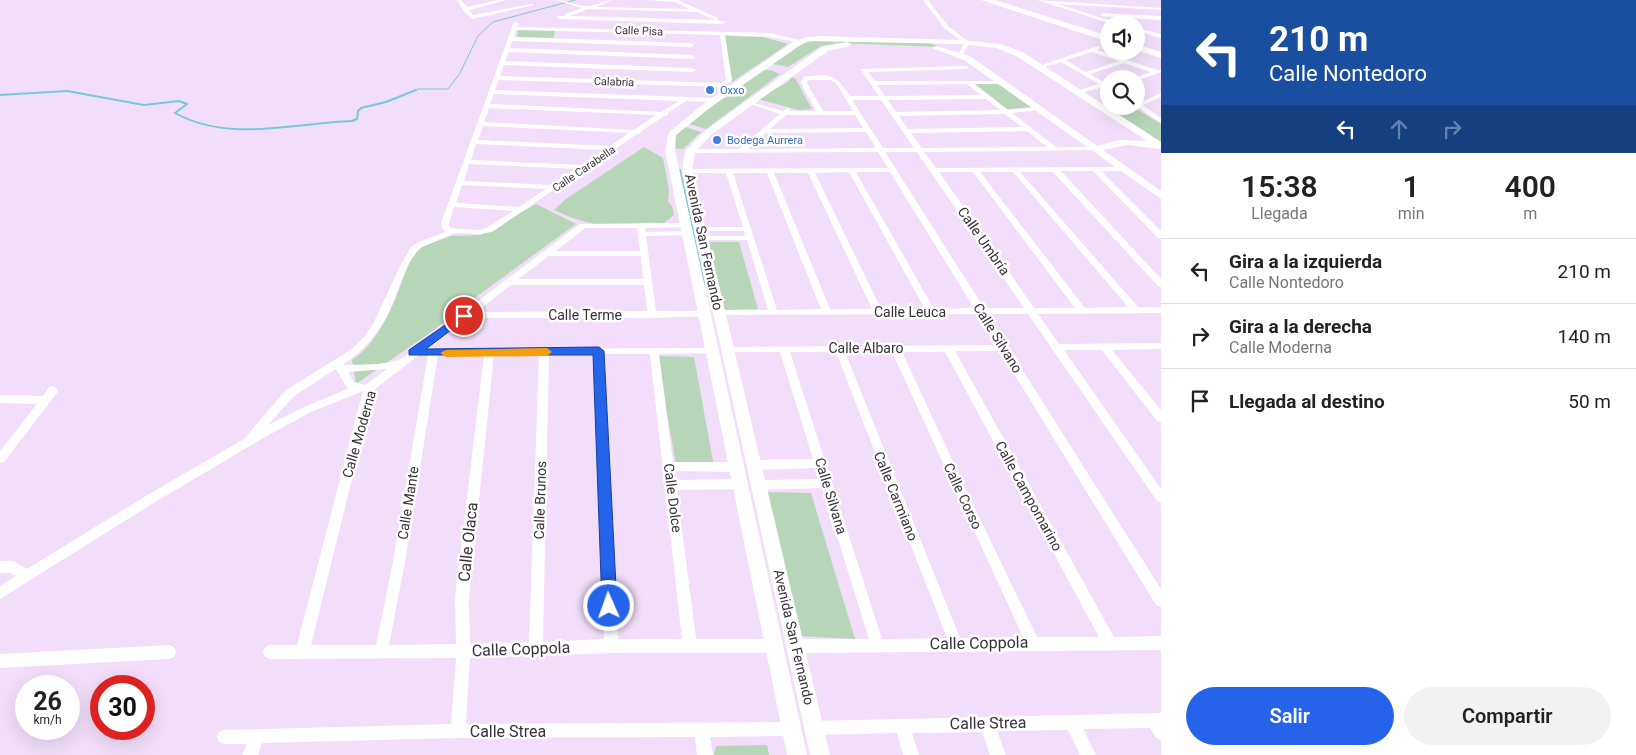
<!DOCTYPE html>
<html lang="es">
<head>
<meta charset="utf-8">
<style>
  :root { --surface:#fff; --page:#f2f2f2; --text:#222; --muted:#767676; --line:#e0e0e0; --accent:#2563eb }
  body { margin:0; font-family:Roboto,sans-serif; background:var(--page); color:var(--text); height:100vh; display:flex; flex-direction:column; font-size:19px; white-space:nowrap }
  * { box-sizing:border-box; margin:0 }
  p { font-size:16px; color:var(--muted) }
  .icon { flex:none; width:28px; height:28px; fill:none; stroke:currentColor; stroke-width:2; stroke-linecap:round; stroke-linejoin:round }
  .map { position:relative; flex:1; overflow:hidden }
  .drawer { display:flex; flex-direction:column; background:var(--surface); width:475px }
  .drawer>* { flex:none }
  .guide { background:#1a4fa0; color:#fff; overflow:hidden }
  .buttons { position:absolute; left:1100px; top:15px; display:grid; gap:10px }
  .buttons a { display:grid; place-items:center; width:45px; height:45px; border-radius:50%; background:var(--surface); box-shadow:0 5px 20px #0002; font-size:25px }
  .speed { position:absolute; left:15px; top:675px; display:flex; gap:10px; font-size:25px; font-weight:700; text-align:center }
  .speed>* { display:grid; place-content:center; width:65px; height:65px; border-radius:50%; background:var(--surface); box-shadow:0 5px 20px #0002; line-height:1 }
  .speed small { font-size:12px; font-weight:400 }
  .speed .limit { border:8px solid #d22; background:#fff; color:#111 }
  .pin { position:absolute; display:grid; place-items:center; width:42px; height:42px; color:#fff; margin:-21px; border:2px solid #fff; border-radius:50%; box-shadow:0 1px 5px #0007 }
  .me { position:absolute; width:55px; margin:-28px; rotate:358deg; stroke-linejoin:round; filter:drop-shadow(0 0 4px #0008) }
  .turn { display:flex; align-items:center; gap:18px; height:105px; padding:0 25px; font-size:22px }
  .turn .icon { width:65px; height:65px; stroke-width:2.5 }
  .turn b { display:block; font-size:35px; line-height:42px }
  .lanes { display:flex; align-items:center; height:48px; padding:0 25px; background:#0003; justify-content:center; gap:25px; direction:ltr }
  .lanes .off { opacity:.35 }
  .eta { display:flex; justify-content:space-evenly; align-items:center; height:85px; text-align:center }
  .eta b { font-size:30px; font-weight:600; line-height:35px }
  .primary-button { display:flex; gap:10px; margin-top:auto; padding:10px 25px }
  .primary-button a { flex:1; height:58px; border-radius:30px; background:var(--accent); color:#fff; font-size:20px; font-weight:600; line-height:58px; text-align:center }
  .primary-button a+a { background:var(--page); color:var(--text) }
  ul { padding:0; list-style:none }
  li { display:flex; align-items:center; gap:15px; height:65px; padding:0 25px; border-top:1px solid var(--line) }
  li div { flex:1 }
  li b { display:block; font-size:19px }
  li em { font-style:normal }
  main { display:flex; flex:1; min-height:0 }
  .map>svg:first-child { display:block }
  .green { fill:#b6d6b7 }
  .lines { fill:none; stroke-linecap:round; stroke-linejoin:round }
  .stream-far1 { stroke:#75c9d7; stroke-width:1 }
  .stream { stroke:#75c9d7; stroke-width:2 }
  .street { fill:#fff; fill-rule:evenodd }
  .secondary { fill:#fff; fill-rule:evenodd }
  .highway { fill:#fff; fill-rule:evenodd }
  .route { fill:#2563eb; stroke:#184099 }
  .slow { fill:#f59e0b }
  .shop-dot { fill:#3f7fe0; stroke:#fff; stroke-width:2 }
  .labels { text-anchor:middle; dominant-baseline:central; stroke-width:5; stroke-linejoin:round; paint-order:stroke }
  .far-street-label { font-size:11px; fill:#38303a; stroke:#fff }
  .far-shop-label { font-size:11px; fill:#366cbe; stroke:#fff; text-anchor:start }
  .street-label { font-size:14px; fill:#38303a; stroke:#fff }
  .near-street-label { font-size:16px; fill:#38303a; stroke:#fff }
</style>
</head>
<body>
<main>
<div class="map">
<svg width="1161" height="755" viewBox="0 0 1161 755">
  <rect width="100%" height="100%" fill="#f2defa"/>
  <path class="green" d="M518,30H555L553,38L517,37Z
    M725,36L763,37L788,44L732,82Z
    M814,41L925,42L941,47L837,43L821,46L788,67L773,64L802,44Z
    M762,70H771L780,74L706,129L686,123Z
    M791,77L795,78L812,109L798,110L758,99L788,82Z
    M974,83L1000,84L1033,107L1007,109Z
    M1133,107L1161,124V142L1114,114Z
    M682,126L701,132L683,149L671,148L670,143Z
    M644,147L663,158L669,190L668,202L672,206L674,215L665,222L664,225C650,219 633,226 618,226C595,226 575,220 554,210L566,199Z
    M536,204L576,224L465,305L434,330L356,384L352,360C384,340 402,284 413,250L451,236L481,235Z
    M704,242H739L758,309L722,310Z
    M657,356L694,357L713,461L712,465H676Z
    M763,492L811,493L855,639L799,636Z
    M767,745L769,755H714L716,746Z"/>
  <g class="lines">
    <path class="stream-far1" d="M413,91L418,89H448L460,73L478,36L493,22L575,0"/>
    <path class="stream" d="M0,95L67,91L144,105L179,101L187,104L175,113C229,143 294,123 352,121L357,119L358,111L361,108L386,102L416,90
      M680,170L704,284"/>
    <path class="street" d="M457,0H461L467,7L498,0H506L469,10L473,15L532,4L534,5L472,19L463,10Z
      M556,0C566,0 575,5 585,6C594,7 604,0 613,0L596,7L690,9L675,2L647,0H678L718,18L717,20L725,22L722,24L559,19L557,16H565V14L582,8ZM588,9L697,12L715,20L570,16Z
      M923,0H928L948,26L969,42L963,56L958,55L964,43L944,28Z
      M1037,0L1161,8V10L1058,4L1120,24H1112Z
      M1102,13L1161,16V20L1100,16Z
      M514,22L519,23L517,27L770,33L804,41L801,43L770,37L725,35L732,80L723,87L499,80L495,90L715,98L718,100L715,102L686,101L668,113V115L664,116L642,131L641,133L637,134L618,147L617,149L613,150L590,166V169H585L560,186V189H555L492,232L479,234L455,233L422,247C406,259 398,293 389,312C378,334 364,350 344,364V365C361,364 404,367 410,350L414,349L580,224L690,223L691,225L687,227L645,228L646,232L689,231L693,233L689,235L646,236L656,311H706L711,314L709,316L652,318H468L428,349L715,348L717,350L712,353L659,354L673,462H736L740,464L742,467L740,470L736,472L674,471L676,480L740,479L744,481L746,484L744,487L740,489L677,490L696,639H773L778,641L780,646L778,651L773,653H611L470,658L466,724L792,722L797,724L799,729L797,734L792,736L710,737L713,755H697L695,737L458,738L262,743L258,755H242L247,744H224L219,742L217,737L219,732L224,730L451,724L456,658L270,659L265,657L263,652L265,647L270,645H297L363,391L311,412L265,437L152,504L0,599V586L16,576L11,573H0V561H13L27,569L144,497L244,439L286,390L352,349L365,336L373,324L401,264L412,246L421,241L446,232L443,230L441,223ZM516,30L720,35L726,80L722,83L500,76L504,65L693,72L696,70L693,68L505,61L509,52L692,59L695,57L692,55L510,48L512,41L691,47L694,45L691,43L514,37ZM494,94L679,101L661,112L490,104ZM489,108L656,115L634,130L484,122ZM483,126L629,133L610,146L478,140ZM476,144L605,150L582,165L471,160ZM469,164L576,169L552,185L464,181ZM462,185L546,189L519,207L456,203ZM454,207L513,211L486,228L479,230L450,228L449,223ZM585,228H637L640,251H556ZM549,256H641L643,279H518ZM511,285H644L647,311L476,312ZM539,354L529,642L470,644L469,598L494,355ZM549,354H594L604,639L543,642ZM604,354H650L682,639H618ZM419,355H428L393,562L376,645H311L374,390ZM438,355H484L455,598L456,644L389,645L405,562ZM336,369L347,388H350L304,407L268,425L294,396ZM387,369L365,385L354,382L348,372Z
      M1136,28L1161,34V38L1136,31Z
      M1098,46L1101,48L1097,50L1157,70H1161V72L1136,81L1134,78L1151,72L1124,63L1090,74L1109,85V90L1103,87L1078,94L1075,92L1076,91L1099,84L1061,62L1039,69L1036,67ZM1092,52L1119,61L1086,72L1066,60Z
      M966,66L968,67V69L868,72L875,81H1004V83L1002,84H974L1008,110L1040,107V109L1038,110L1012,113L1056,147H1097L1100,149L1099,150L924,152L936,168L1127,167L1128,169L1124,171H1101L1161,231V238H1158L1093,171H1061L1161,279V287L1158,286L1053,172H1020L1138,307H1161V313L1038,314L1059,344L1161,343V349L1112,350L1161,410V422L1157,421L1102,350H1064L1161,489V503L1157,501L1028,314H987L1161,589V607L1156,605L1000,351H955L1114,637L1161,636V650L797,653L792,651L790,646L792,641L797,639H869L822,488L758,490L754,488L752,485L754,482L758,480L819,479L816,468L753,470L749,468L747,465L749,462L753,460L813,459L780,352H727L722,349L724,347L996,345L978,314L716,315L714,313L719,310H768L747,240H703L699,238L703,236H745L744,231H701L697,229L701,227H743L726,173H687L683,171L684,169L888,168L878,152L690,153L687,151L690,149H739L780,114L747,103V101L783,111L788,108L790,109V111H816L801,83L803,77C829,73 836,74 850,96H879L861,70L862,69ZM808,80H830L836,83L853,111H823L807,83ZM967,84L981,95L885,96L877,85ZM986,99L1000,110L896,112L888,100ZM852,100H881L914,148H883ZM1005,114L1022,127L908,129L899,116ZM786,115H855L863,128L770,129ZM1027,131L1047,147L922,148L911,133ZM866,132L876,148L748,149L766,133ZM885,152H917L1024,308H984ZM849,172L925,309H881L815,173ZM856,172H890L974,308L934,309ZM939,172H973L1075,308H1034ZM980,172H1013L1128,307L1085,308ZM733,173H767L821,309L777,310ZM774,173H808L872,309H830ZM790,352H836L947,638L882,639ZM845,352H892L1023,637L960,638ZM902,352H945L1099,637H1037L967,492Z
      M1161,93V97L1143,105L1161,118V123L1136,106L1137,104Z
      M53,386L58,390L57,393L4,462L0,463V451L37,404L0,403V395L43,396L49,387Z
      M169,645L174,647L176,652L174,657L169,659L0,668V654Z
      M1161,713V740L1156,738L1150,728L1083,729L1096,755H1080L1068,730L997,731L1006,755H990L982,732L912,733L919,755H903L897,733L815,735L810,733L808,728L810,723L815,721Z"/>
    <path class="secondary" d="M821,36L961,40L1001,44L1024,53L1161,142V149L1127,145L1103,150L1161,191V199L964,60L932,48L936,46L970,56L1097,146L1119,140L1147,141L1018,57L997,48L961,44L808,41L799,46L711,107L676,135L675,150L807,755H787L665,150L669,132L705,103L793,42L807,37Z
      M847,42L851,44L850,46L828,51L712,134L695,152L692,171L830,755H810L682,171L685,151L706,130L822,47Z"/>
    <path class="highway" d="M981,0H995L1109,36V42Z
      M1136,44L1161,52V58L1136,50Z"/>
  </g>
  <path class="route" d="M464,312L467,313V318L426,349L599,347L604,351L617,606L615,611L609,613L604,611L602,606L593,355H409V350Z"/>
  <path class="slow" d="M547,348L552,352L547,356L446,357L440,353L446,350Z"/>
  <g class="shop-dot">
    <circle cx="710" cy="90" r="5"/>
    <circle cx="717" cy="140" r="5"/>
  </g>
  <g class="labels">
    <g class="far-street-label">
      <text transform="translate(639 31) rotate(2)">Calle Pisa</text>
      <text transform="translate(614 82) rotate(2)">Calabria</text>
      <text transform="translate(584 169) rotate(-34)">Calle Carabella</text>
    </g>
    <g class="far-shop-label">
      <text x="720" y="90">Oxxo</text>
      <text x="727" y="140">Bodega Aurrera</text>
    </g>
    <g class="street-label">
      <text transform="translate(984 241) rotate(55)">Calle Umbría</text>
      <text transform="translate(704 242) rotate(78)">Avenida San Fernando</text>
      <text x="910" y="312">Calle Leuca</text>
      <text x="585" y="315">Calle Terme</text>
      <text transform="translate(998 338) rotate(58)">Calle Silvano</text>
      <text x="866" y="348">Calle Albaro</text>
      <text transform="translate(359 434) rotate(-74)">Calle Moderna</text>
      <text transform="translate(831 496) rotate(73)">Calle Silvana</text>
      <text transform="translate(896 496) rotate(68)">Calle Carmiano</text>
      <text transform="translate(963 496) rotate(65)">Calle Corso</text>
      <text transform="translate(1029 496) rotate(61)">Calle Campomarino</text>
      <text transform="translate(673 498) rotate(83)">Calle Dolce</text>
      <text transform="translate(540 500) rotate(-88)">Calle Brunos</text>
      <text transform="translate(408 503) rotate(-81)">Calle Mante</text>
      <text transform="translate(794 637) rotate(77)">Avenida San Fernando</text>
    </g>
    <g class="near-street-label">
      <text transform="translate(468 542) rotate(-84)">Calle Olaca</text>
      <text transform="translate(979 643) rotate(-1)">Calle Coppola</text>
      <text transform="translate(521 649) rotate(-2)">Calle Coppola</text>
      <text transform="translate(988 723) rotate(-1)">Calle Strea</text>
      <text x="508" y="731">Calle Strea</text>
    </g>
  </g>
</svg>
<div class="buttons">
<a><svg class="icon" aria-label="sound" viewBox="0 0 24 24"><path d="M4 9h4l5-4v14l-5-4H4zM17 9q2 3 0 6"/></svg></a>
<a><svg class="icon" aria-label="search" viewBox="0 0 24 24"><circle cx="10" cy="10" r="6"/><path d="M15 15l6 6"/></svg></a>
</div>
<div class="speed"><div>26<small>km/h</small></div><div class="limit">30</div></div>
<div class="pin" style="left:464px;top:316px;background:#d93025"><svg class="icon" aria-label="arrive" viewBox="0 0 24 24"><path d="M6 21V4h12l-3 4 3 4H6"/></svg></div>
<svg class="me" style="left:609px;top:606px" viewBox="-20 -20 40 40"><circle r="17" fill="#2563eb" stroke="#fff" stroke-width="3"/><path d="M0-11L8 9 0 5-8 9z" fill="#fff"/></svg>
</div>
<section class="drawer">
<div class="guide">
<div class="turn"><svg class="icon" aria-label="left" viewBox="0 0 24 24"><path d="M17 20v-9H6M10 6l-5 5 5 5"/></svg><div><b>210 m</b>Calle Nontedoro</div></div>
<div class="lanes"><svg class="icon" aria-label="left" viewBox="0 0 24 24"><path d="M17 20v-9H6M10 6l-5 5 5 5"/></svg><svg class="icon off" aria-label="ahead" viewBox="0 0 24 24"><path d="M12 20V5M6 11l6-6 6 6"/></svg><svg class="icon off" aria-label="right" viewBox="0 0 24 24"><path d="M7 20v-9h11M14 6l5 5-5 5"/></svg></div>
</div>
<div class="eta">
<div><b>15:38</b><p>Llegada</p></div>
<div><b>1</b><p>min</p></div>
<div><b>400</b><p>m</p></div>
</div>
<ul>
<li><svg class="icon" aria-label="left" viewBox="0 0 24 24"><path d="M17 20v-9H6M10 6l-5 5 5 5"/></svg><div><b>Gira a la izquierda</b><p>Calle Nontedoro</p></div><em>210 m</em></li>
<li><svg class="icon" aria-label="right" viewBox="0 0 24 24"><path d="M7 20v-9h11M14 6l5 5-5 5"/></svg><div><b>Gira a la derecha</b><p>Calle Moderna</p></div><em>140 m</em></li>
<li><svg class="icon" aria-label="arrive" viewBox="0 0 24 24"><path d="M6 21V4h12l-3 4 3 4H6"/></svg><div><b>Llegada al destino</b></div><em>50 m</em></li>
</ul>
<div class="primary-button"><a>Salir</a><a>Compartir</a></div>
</section>
</main>
</body>
</html>
